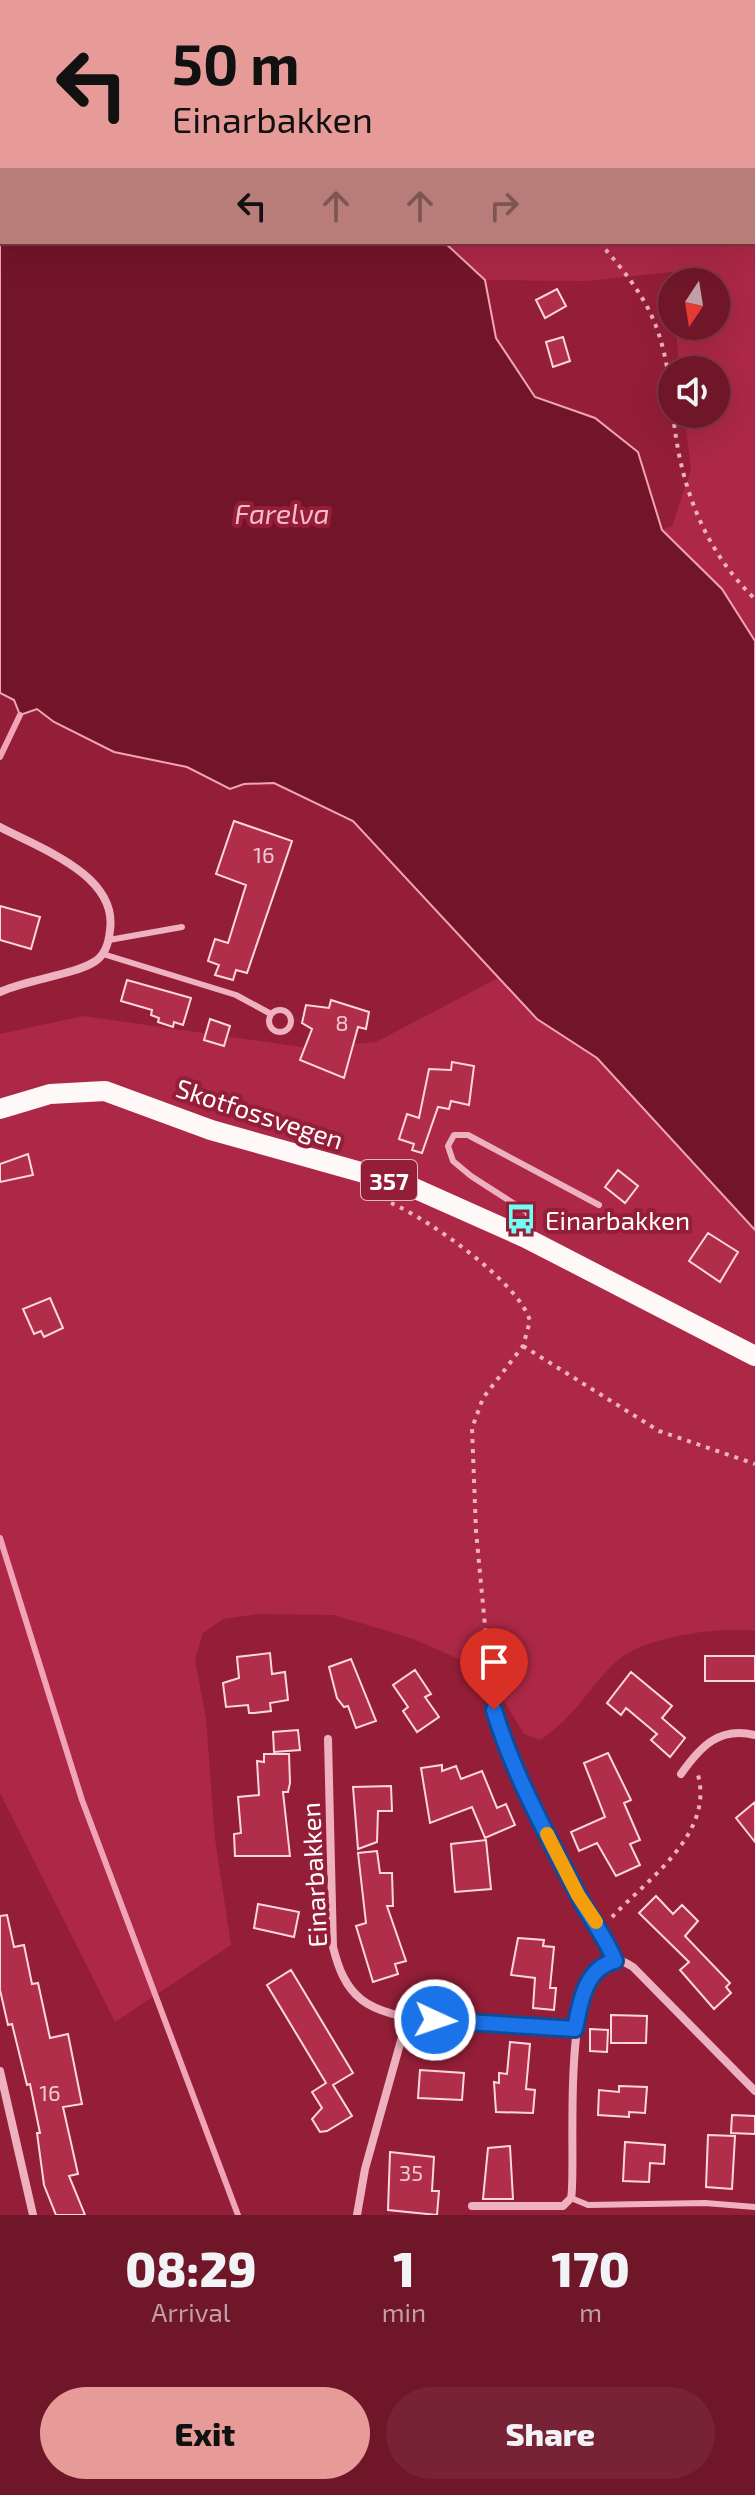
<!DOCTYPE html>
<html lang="en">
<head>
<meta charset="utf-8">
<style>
  :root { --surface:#6f1629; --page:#772335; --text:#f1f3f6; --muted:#c09fa8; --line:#813546; --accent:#e69b98 }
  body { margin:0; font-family:"Exo 2",sans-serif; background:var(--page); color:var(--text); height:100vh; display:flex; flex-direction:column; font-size:30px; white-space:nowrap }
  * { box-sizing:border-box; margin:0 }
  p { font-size:26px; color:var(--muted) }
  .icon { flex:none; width:44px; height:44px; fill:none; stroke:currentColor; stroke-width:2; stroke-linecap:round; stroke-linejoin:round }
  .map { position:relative; height:2215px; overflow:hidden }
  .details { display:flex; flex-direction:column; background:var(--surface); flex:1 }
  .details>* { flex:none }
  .banner { position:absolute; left:0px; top:0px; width:756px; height:244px; box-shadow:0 8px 32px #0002,0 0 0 2px var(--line); background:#e69b98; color:#111; overflow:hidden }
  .needle { width:52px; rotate:192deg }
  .tools { position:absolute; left:658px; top:268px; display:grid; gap:16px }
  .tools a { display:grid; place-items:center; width:72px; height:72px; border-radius:50%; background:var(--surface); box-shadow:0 8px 32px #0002,0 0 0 2px var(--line); font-size:40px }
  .pin { position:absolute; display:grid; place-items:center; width:68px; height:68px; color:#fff; margin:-82px -34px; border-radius:50% 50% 50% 0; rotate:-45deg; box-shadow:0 0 8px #0007 }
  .pin .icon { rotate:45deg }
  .me { position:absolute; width:88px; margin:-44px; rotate:93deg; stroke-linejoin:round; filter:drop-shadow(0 0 6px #0008) }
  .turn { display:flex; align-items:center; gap:28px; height:168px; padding:0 40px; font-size:36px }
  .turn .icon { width:104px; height:104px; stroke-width:2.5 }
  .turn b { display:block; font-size:56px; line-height:68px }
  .lanes { display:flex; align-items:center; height:76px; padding:0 40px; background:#0003; justify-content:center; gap:40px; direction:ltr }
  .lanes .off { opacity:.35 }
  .eta { display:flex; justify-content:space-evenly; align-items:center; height:136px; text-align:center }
  .eta b { font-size:48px; font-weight:800; line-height:56px }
  .action { display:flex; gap:16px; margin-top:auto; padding:16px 40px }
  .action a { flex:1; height:92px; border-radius:48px; background:var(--accent); color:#111; font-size:32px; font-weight:800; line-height:92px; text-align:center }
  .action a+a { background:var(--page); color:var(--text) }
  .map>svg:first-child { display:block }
  .green { fill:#ac2846 }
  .water { fill:#721528; stroke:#f0a4b6; stroke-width:2 }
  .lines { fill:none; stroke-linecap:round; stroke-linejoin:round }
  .stream { stroke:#f0a4b6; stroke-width:6 }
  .building { fill:#b12e4b; stroke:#fad7df; stroke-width:2 }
  .path { stroke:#eeb1bf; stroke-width:4; stroke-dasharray:4 6; stroke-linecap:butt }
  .service { stroke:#eeb1bf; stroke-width:6 }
  .minor { stroke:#eeb1bf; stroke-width:8 }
  .primary { stroke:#fff8f9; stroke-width:20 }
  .route-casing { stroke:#114b97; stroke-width:20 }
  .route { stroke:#1a73e8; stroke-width:14 }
  .slow { stroke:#f59e0b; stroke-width:14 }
  .labels { text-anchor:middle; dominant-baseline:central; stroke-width:8; stroke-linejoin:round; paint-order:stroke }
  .number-label { font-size:22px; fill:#eccbd2 }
  .shield { fill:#941e37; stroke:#dfbcc3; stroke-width:2 }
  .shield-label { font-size:24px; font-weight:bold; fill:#fff }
  .street-label { font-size:26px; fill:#fff; stroke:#941e37 }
  .poi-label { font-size:26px; fill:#fff; stroke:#941e37; text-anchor:start }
  .water-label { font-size:28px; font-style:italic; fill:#f5bdca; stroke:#941e37 }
</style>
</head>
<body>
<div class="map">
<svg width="755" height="2215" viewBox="0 0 755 2215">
  <rect width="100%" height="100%" fill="#941e37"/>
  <path class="green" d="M0,0H755V641L722,589L662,530L672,526L691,470L684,414H716V370H679L676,326H716V282H673L672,272L587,281L485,280L444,242H754V2H2V62Z
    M500,977L537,1019L597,1058L755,1230V1631C722,1626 644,1637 618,1660C588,1687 577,1716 540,1740L524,1734L498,1691L470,1664L411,1638L334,1615L257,1614L223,1619L203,1633L195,1659L206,1719L215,1839L231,1945L115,2022L0,1793V1034L83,1016L309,1048L376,1042Z"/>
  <path class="water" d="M0,60L2,242H444L485,280L496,338L535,397L595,418L638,452L662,530L722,589L755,641V1230L597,1058L537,1019L353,821L274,783L244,784L230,789L187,767L114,752L54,722L37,709L20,715L14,700L0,693Z"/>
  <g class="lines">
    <path class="stream" d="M0,757L20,715
      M0,1538L82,1800L238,2215"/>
  </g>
  <path class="building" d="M557,289L566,306L545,318L536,300Z
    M563,337L570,361L553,367L546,342Z
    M234,821L292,841L247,973L236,970L233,980L215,975L219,965L208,961L215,939L228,943L246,885L216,874Z
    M0,906L40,917L31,949L0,940Z
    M127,980L191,998L183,1025L174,1022L173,1027L158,1022L159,1018L151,1015L152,1010L121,1001Z
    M331,1000L369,1012L366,1029L358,1027L344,1078L300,1060L312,1029L302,1023L306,1005L329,1008Z
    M210,1019L230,1026L224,1046L204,1040Z
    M452,1062L474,1066L469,1105L451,1101L449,1109L438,1107L422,1153L412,1150L414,1144L399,1139L407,1114L419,1118L429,1069L451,1070Z
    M28,1154L33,1175L0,1182V1164Z
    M618,1170L638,1186L625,1203L605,1187Z
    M708,1233L738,1252L720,1282L689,1261Z
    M50,1298L63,1328L44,1337L41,1331L34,1334L23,1309Z
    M270,1653L272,1674L285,1672L288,1700L270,1703L271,1711L254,1713H249L248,1705L226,1707L223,1683L239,1678L237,1657Z
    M705,1656H755V1681H705Z
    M351,1659L376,1721L356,1728L348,1706L344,1707L337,1698L329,1667Z
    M415,1670L431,1694L425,1697L439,1717L417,1732L403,1711L408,1707L393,1685Z
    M631,1672L672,1706L662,1718L685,1738L670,1757L651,1740L657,1734L626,1708L621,1715L607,1703Z
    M298,1730L300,1750L274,1752L273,1732Z
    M608,1753L631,1800L624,1803L640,1840L630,1844L640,1865L616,1876L597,1843L579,1851L571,1832L605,1817L584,1763Z
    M264,1754H289L290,1783L288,1792H283L290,1856H235L234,1834L241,1833L238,1797L259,1795L257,1761L264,1762Z
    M442,1765V1771L456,1766L461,1779L482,1771L497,1808L506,1804L515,1825L485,1838L472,1807L430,1823L421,1768Z
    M391,1786L392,1811H378L377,1842L358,1849L353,1787Z
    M755,1802V1842L736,1818Z
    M486,1840L491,1889L455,1892L451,1844Z
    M377,1851L380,1873H392L393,1906H387L406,1961L395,1964L398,1974L373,1982L356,1926L366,1923L358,1853Z
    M656,1896L673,1914L682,1905L698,1921L685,1936L730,1983L726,1987L731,1993L714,2009L680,1970L689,1962L639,1913Z
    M258,1904L299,1912L294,1937L254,1928Z
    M7,1915L14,1947L24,1945L32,1984L38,1983L50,2038L68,2034L82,2104L63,2107L78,2174L69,2176L85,2215H56L44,2185L37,2133H40L30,2084L27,2085L12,2024L8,2025L0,1990V1916Z
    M518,1938L544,1940L543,1946L554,1947L550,1988H556L554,2010L533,2008L535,1978L511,1975Z
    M291,1970L353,2073L333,2085L352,2116L327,2131L320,2132L312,2119L322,2108L312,2092L326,2083L267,1985Z
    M611,2015L647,2016L646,2043H611Z
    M590,2029L608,2030L607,2052L590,2051Z
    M510,2042L530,2044L526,2089L535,2090L533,2113L496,2112L494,2082L499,2083V2073L507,2074Z
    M420,2070L464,2073L462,2100L418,2098Z
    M619,2086L647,2087L645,2113L629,2112V2117L598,2115L599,2090L619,2092Z
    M732,2115L755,2116V2134L731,2133Z
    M708,2135L735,2136L732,2189L706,2187Z
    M625,2142L665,2145L664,2164L650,2163L649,2182L623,2181Z
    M510,2146L513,2199H483L488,2148Z
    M390,2152L434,2157L432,2191H439L437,2215L388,2210Z"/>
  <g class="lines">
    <path class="path" d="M498,0L499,2
      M599,242C650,300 664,327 672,404
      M673,414C680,484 703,549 755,599
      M391,1203C428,1219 519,1282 530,1321L523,1346L483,1398L472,1428L476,1531L492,1700
      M523,1346L659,1431L755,1464
      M612,1917C648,1879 714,1834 698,1775"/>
    <path class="service" d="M242,2V0
      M0,19L2,20
      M109,940L182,927
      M103,954L236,995L271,1014
      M269 1021a11 11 0 1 1 22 0a11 11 0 1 1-22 0Z
      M527,1233L531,1223L527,1212L471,1176L453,1161L448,1146L454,1135H468L599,1205
      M494,1710C513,1773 546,1833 576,1891C588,1915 605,1935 615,1961
      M571,2198L588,2205L705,2203L755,2207"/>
    <path class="minor" d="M0,827C39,848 118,875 110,930C109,942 106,955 94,962C73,975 28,979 0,992
      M328,1739L333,1947C338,1967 345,1987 362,2000C400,2030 524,2026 575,2029
      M681,1774C700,1747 719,1726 755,1735
      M0,2071L33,2215
      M472,2206H563L571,2198C578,2172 553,1913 633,1967L755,2091
      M357,2215L365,2169L407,2019"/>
    <path class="primary" d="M0,1109L50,1094L105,1091L211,1130L407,1185L526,1238L755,1356"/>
  </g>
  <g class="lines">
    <g class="route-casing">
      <path id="route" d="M435,2020L575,2029C580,2003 585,1968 615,1961C605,1935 588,1916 576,1891C546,1833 513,1773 494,1710"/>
    </g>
    <use href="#route" class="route"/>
    <path class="slow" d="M547,1834L578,1895L596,1922"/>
  </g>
  <defs>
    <g id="bus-bare" transform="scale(2.4)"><path d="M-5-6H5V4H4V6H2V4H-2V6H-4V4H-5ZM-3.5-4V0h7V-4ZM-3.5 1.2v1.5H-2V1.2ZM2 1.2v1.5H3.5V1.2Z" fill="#70fdf3" stroke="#941e37" stroke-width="2.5" paint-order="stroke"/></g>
  </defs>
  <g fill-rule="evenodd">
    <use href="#bus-bare" x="521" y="1219"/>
  </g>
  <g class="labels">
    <g class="number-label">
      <text x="264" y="854">16</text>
      <text x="342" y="1022">8</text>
      <text x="50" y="2092">16</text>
      <text x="411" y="2172">35</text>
    </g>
    <rect class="shield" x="361" y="1160" width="56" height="40" rx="6"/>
    <g class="shield-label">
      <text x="389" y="1180">357</text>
    </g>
    <g class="street-label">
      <text transform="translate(260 1113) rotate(18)">Skotfossvegen</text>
      <text transform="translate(313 1875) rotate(-93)">Einarbakken</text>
    </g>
    <g class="poi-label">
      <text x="545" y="1219">Einarbakken</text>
    </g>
    <g class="water-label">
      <text x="282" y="513">Farelva</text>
    </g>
  </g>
</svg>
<div class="tools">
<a><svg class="needle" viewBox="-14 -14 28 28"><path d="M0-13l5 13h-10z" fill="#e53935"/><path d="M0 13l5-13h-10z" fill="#c09fa8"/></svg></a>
<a><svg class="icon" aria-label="sound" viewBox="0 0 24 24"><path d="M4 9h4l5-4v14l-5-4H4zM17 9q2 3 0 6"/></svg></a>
</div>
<div class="pin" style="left:494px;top:1710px;background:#d93025"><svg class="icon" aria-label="arrive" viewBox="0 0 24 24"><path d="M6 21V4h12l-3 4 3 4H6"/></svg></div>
<svg class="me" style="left:435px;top:2020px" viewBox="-20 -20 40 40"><circle r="17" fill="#1a73e8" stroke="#fff" stroke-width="3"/><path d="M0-11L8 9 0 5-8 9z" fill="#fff"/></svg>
<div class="banner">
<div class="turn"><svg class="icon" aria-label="left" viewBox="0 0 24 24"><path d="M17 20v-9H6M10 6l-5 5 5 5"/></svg><div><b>50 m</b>Einarbakken</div></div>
<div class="lanes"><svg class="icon" aria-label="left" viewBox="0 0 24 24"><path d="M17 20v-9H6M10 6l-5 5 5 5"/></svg><svg class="icon off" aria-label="ahead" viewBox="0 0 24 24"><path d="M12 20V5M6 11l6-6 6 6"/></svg><svg class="icon off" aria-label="ahead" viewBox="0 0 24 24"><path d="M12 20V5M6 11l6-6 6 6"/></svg><svg class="icon off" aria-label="right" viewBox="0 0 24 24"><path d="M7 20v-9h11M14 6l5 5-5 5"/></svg></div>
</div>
</div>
<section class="details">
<div class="eta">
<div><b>08:29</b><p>Arrival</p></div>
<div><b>1</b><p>min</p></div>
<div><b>170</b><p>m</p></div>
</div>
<div class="action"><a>Exit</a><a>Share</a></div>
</section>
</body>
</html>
